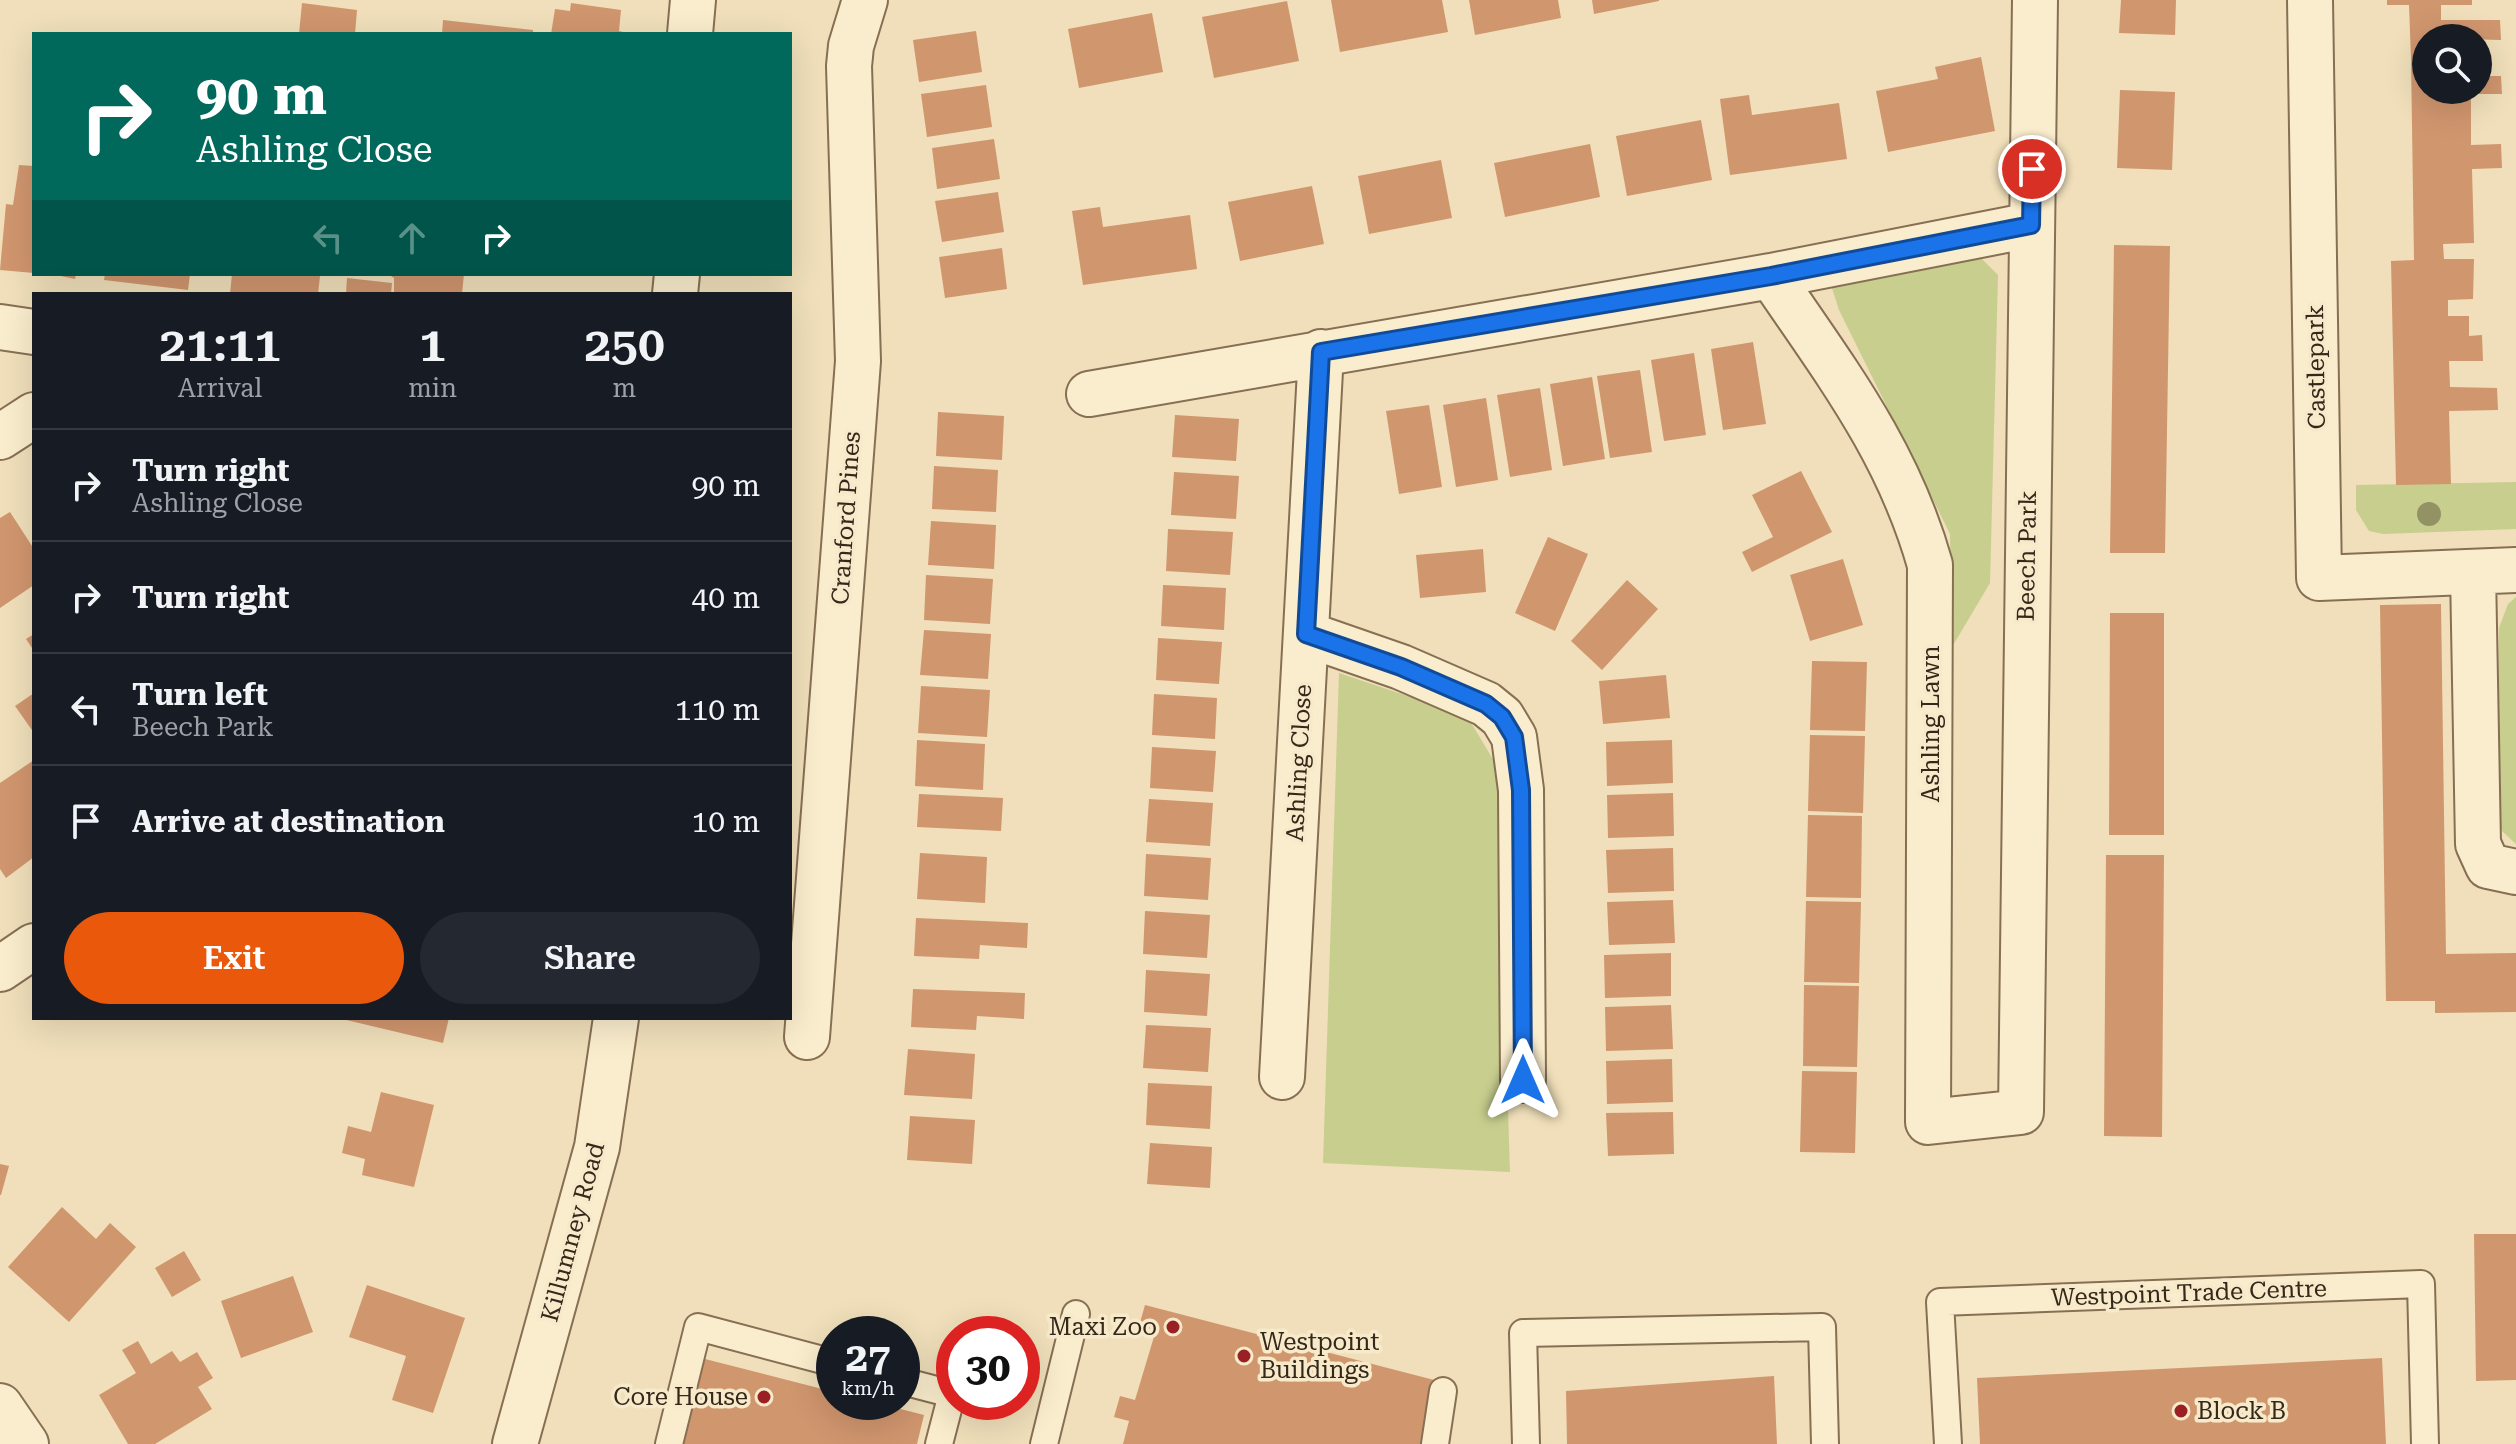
<!DOCTYPE html>
<html lang="en">
<head>
<meta charset="utf-8">
<style>
  :root { --surface:#171b24; --page:#242831; --text:#f1f3f6; --muted:#9ea1a6; --line:#363941; --accent:#ea580c }
  body { margin:0; font-family:"Roboto Serif",serif; background:var(--page); color:var(--text); height:100vh; display:flex; flex-direction:column; font-size:30px; white-space:nowrap }
  * { box-sizing:border-box; margin:0 }
  p { font-size:26px; color:var(--muted) }
  .icon { flex:none; width:44px; height:44px; fill:none; stroke:currentColor; stroke-width:2; stroke-linecap:round; stroke-linejoin:round }
  .map { position:relative; flex:1; overflow:hidden }
  .panel { position:absolute; left:32px; top:292px; width:760px; height:728px; display:flex; flex-direction:column; background:var(--surface); border-radius:0px; box-shadow:0 8px 32px #0002 }
  .panel>* { flex:none }
  .hud { position:absolute; left:32px; top:32px; width:760px; height:244px; border-radius:0px; box-shadow:0 8px 32px #0002; background:#00695c; color:#fff; overflow:hidden }
  .fabs { position:absolute; left:2412px; top:24px; display:grid; gap:16px }
  .fabs a { display:grid; place-items:center; width:80px; height:80px; border-radius:50%; background:var(--surface); box-shadow:0 8px 32px #0002; font-size:40px }
  .speed { position:absolute; left:816px; top:1316px; display:flex; gap:16px; font-size:40px; font-weight:700; text-align:center }
  .speed>* { display:grid; place-content:center; width:104px; height:104px; border-radius:50%; background:var(--surface); box-shadow:0 8px 32px #0002; line-height:1 }
  .speed small { font-size:20px; font-weight:400 }
  .speed .limit { border:12px solid #d22; background:#fff; color:#111 }
  .pin { position:absolute; display:grid; place-items:center; width:68px; height:68px; color:#fff; margin:-34px; border:4px solid #fff; border-radius:50%; box-shadow:0 2px 8px #0007 }
  .me { position:absolute; width:88px; margin:-44px; rotate:0deg; stroke-linejoin:round; filter:drop-shadow(0 0 6px #0008) }
  .turn { display:flex; align-items:center; gap:28px; height:168px; padding:0 32px; font-size:36px }
  .turn .icon { width:104px; height:104px; stroke-width:2.5 }
  .turn b { display:block; font-size:56px; line-height:68px }
  .lanes { display:flex; align-items:center; height:76px; padding:0 32px; background:#0003; justify-content:center; gap:40px; direction:ltr }
  .lanes .off { opacity:.35 }
  .eta { display:flex; justify-content:space-evenly; align-items:center; height:136px; text-align:center }
  .eta b { font-size:48px; font-weight:600; line-height:56px }
  .action { display:flex; gap:16px; margin-top:auto; padding:16px 32px }
  .action a { flex:1; height:92px; border-radius:48px; background:var(--accent); color:#fff; font-size:32px; font-weight:600; line-height:92px; text-align:center }
  .action a+a { background:var(--page); color:var(--text) }
  ul { padding:0; list-style:none }
  li { display:flex; align-items:center; gap:24px; height:112px; padding:0 32px; border-top:2px solid var(--line) }
  li div { flex:1 }
  li b { display:block; font-size:30px }
  li em { font-style:normal }
  .map>svg:first-child { display:block }
  .green { fill:#c7ce8e }
  .building { fill:#d0966e }
  .lines { fill:none; stroke-linecap:round; stroke-linejoin:round }
  .service-casing { stroke:#876f54; stroke-width:30 }
  .minor-casing { stroke:#876f54; stroke-width:48 }
  .tertiary-casing { stroke:#876f54; stroke-width:48 }
  .service { stroke:#faedcd; stroke-width:26 }
  .minor { stroke:#faedcd; stroke-width:44 }
  .tertiary { stroke:#faedcd; stroke-width:44 }
  .tree { fill:#929265 }
  .route-casing { stroke:#114b97; stroke-width:20 }
  .route { stroke:#1a73e8; stroke-width:14 }
  .poi-dot { fill:#992123; stroke:#f7eaca; stroke-width:3 }
  .labels { text-anchor:middle; dominant-baseline:central; stroke-width:7; stroke-linejoin:round; paint-order:stroke }
  .street-label { font-size:24px; fill:#35271a; stroke:#f7eaca }
  .poi-label { font-size:24px; fill:#35271a; stroke:#f7eaca; text-anchor:end }
</style>
</head>
<body>
<div class="map">
<svg width="2516" height="1444" viewBox="0 0 2516 1444">
  <rect width="100%" height="100%" fill="#f0dfba"/>
  <path class="green" d="M1981,258L1998,275L1990,583L1952,647L1950,534L1839,310L1830,282Z
    M2516,482V529L2383,534L2369,531L2356,510V485Z
    M2516,597V844L2502,831L2496,810L2499,628L2508,604Z
    M1339,673L1467,716L1497,766L1510,1172L1323,1163Z"/>
  <path class="building" d="M1331,0H1442L1448,32L1340,52Z
    M1469,0H1558L1561,18L1475,35Z
    M1592,0H1659V1L1594,14Z
    M2121,0H2176L2175,35L2119,33Z
    M2387,0H2472V5H2441V20H2500L2501,40L2426,38V90H2478V76H2501L2502,94H2471V145L2501,144L2502,168L2472,169L2474,243L2443,244L2444,259H2474L2473,299L2448,300V316H2469V336L2482,335L2483,361H2449L2450,387L2497,388L2498,410L2449,411L2451,484L2396,485L2391,261L2414,260L2411,59L2409,5H2387Z
    M1287,1L1299,61L1214,78L1202,17Z
    M302,3L357,10L355,34H299Z
    M571,3L621,10L619,31L632,34H551L555,9L570,11Z
    M1152,13L1163,72L1079,88L1068,29Z
    M443,20L533,30V34H442Z
    M976,31L982,72L919,82L913,40Z
    M1981,57L1995,131L1888,152L1876,91L1938,79L1935,67Z
    M986,85L992,127L927,137L921,94Z
    M2120,90L2175,92L2172,170L2117,168Z
    M1749,95L1752,115L1839,103L1847,159L1730,175L1720,99Z
    M1701,120L1712,180L1627,196L1616,136Z
    M994,139L1000,179L937,189L932,148Z
    M1590,144L1600,197L1505,217L1494,163Z
    M1441,160L1452,218L1369,234L1358,176Z
    M19,165L34,166V273L0,270L6,204L13,205Z
    M1312,186L1324,244L1240,261L1228,202Z
    M998,192L1004,232L942,242L935,201Z
    M1100,207L1103,227L1190,215L1197,269L1083,285L1072,211Z
    M2114,245L2170,246L2165,553H2110Z
    M1002,248L1007,289L945,298L939,257Z
    M51,274H76L75,279Z
    M105,274H190L188,290L104,280Z
    M232,274L320,276L318,294H230Z
    M388,274H464L462,294L394,293V278Z
    M347,278L392,283L391,294H346Z
    M1753,342L1766,424L1723,430L1711,349Z
    M1694,353L1706,435L1664,441L1651,360Z
    M1640,370L1652,452L1610,458L1597,376Z
    M1592,377L1605,459L1563,466L1550,384Z
    M1540,388L1552,470L1510,477L1497,395Z
    M1486,398L1498,480L1456,487L1443,405Z
    M1429,405L1442,487L1399,494L1386,411Z
    M938,412L1004,416L1002,460L936,456Z
    M1175,415L1239,419L1236,461L1172,457Z
    M934,466L998,470L996,512L932,509Z
    M1801,471L1832,532L1752,572L1742,552L1773,537L1752,495Z
    M1174,472L1239,476L1236,519L1171,515Z
    M10,512L34,549V585L0,608V518Z
    M931,521L996,525L994,569L928,565Z
    M1168,529L1233,532L1230,575L1166,571Z
    M1548,537L1588,554L1555,631L1515,613Z
    M1483,549L1486,592L1420,598L1416,555Z
    M1843,559L1863,625L1810,641L1790,575Z
    M926,575L993,579L990,624L924,620Z
    M1627,580L1658,609L1602,670L1571,641Z
    M1163,585L1226,588L1224,630L1161,626Z
    M2441,604L2446,954L2516,953V1012L2435,1013V1001H2386L2380,605Z
    M2110,613H2164V835H2109Z
    M924,630L991,634L988,679L920,675Z
    M34,634V651L26,639Z
    M1158,638L1222,642L1219,684L1156,680Z
    M1812,661L1867,662L1865,731L1810,730Z
    M1666,675L1670,718L1603,724L1599,681Z
    M921,686L990,690L987,737L918,733Z
    M34,693V733L15,706Z
    M1154,694L1217,698L1215,739L1152,735Z
    M1810,735L1865,736L1863,813L1808,811Z
    M917,740L985,744L983,790L915,786Z
    M1672,740L1673,783L1607,786L1606,742Z
    M1152,747L1216,751L1213,792L1150,788Z
    M34,760V857L6,878L0,869V783Z
    M1673,793L1674,836L1608,838L1607,795Z
    M919,794L1003,798L1001,831L917,827Z
    M1149,799L1213,803L1210,846L1146,842Z
    M1808,815L1862,816L1861,898L1806,897Z
    M1673,848L1674,891L1608,893L1606,850Z
    M920,853L987,857L985,903L917,899Z
    M1146,854L1211,858L1208,900L1144,896Z
    M2106,855H2164L2162,1137L2104,1136Z
    M1673,900L1675,943L1609,945L1607,902Z
    M1806,901L1861,902L1859,983L1804,982Z
    M1145,911L1210,915L1207,958L1143,954Z
    M916,918L1028,923L1027,948L980,945L979,959L914,956Z
    M1671,953V996L1605,998L1604,955Z
    M1146,970L1210,974L1207,1016L1144,1012Z
    M1804,985L1859,986L1857,1067L1803,1066Z
    M913,989L1025,993L1024,1019L977,1016L976,1030L911,1027Z
    M1671,1005L1673,1049L1606,1051L1605,1007Z
    M338,1018H449L443,1043Z
    M1146,1025L1211,1028L1208,1072L1143,1068Z
    M908,1049L975,1054L972,1099L904,1095Z
    M1672,1059L1673,1102L1607,1104L1606,1061Z
    M1802,1071L1857,1072L1855,1153L1800,1152Z
    M1148,1083L1212,1086L1210,1129L1146,1125Z
    M381,1092L434,1105L414,1187L362,1175L365,1159L342,1153L348,1126L371,1132Z
    M1673,1112L1674,1154L1608,1156L1606,1113Z
    M910,1116L975,1120L972,1164L907,1160Z
    M1150,1143L1212,1147L1210,1188L1147,1184Z
    M0,1164L9,1166L1,1195H0Z
    M62,1207L96,1239L110,1223L136,1247L69,1322L8,1267Z
    M2474,1234H2516V1380L2476,1381Z
    M184,1251L201,1280L172,1297L155,1268Z
    M293,1276L313,1332L241,1358L221,1301Z
    M367,1285L465,1318L433,1413L392,1400L406,1356L349,1337Z
    M1145,1305L1438,1381L1421,1444H1123L1129,1421L1114,1417L1120,1396L1135,1400L1156,1330L1139,1326Z
    M138,1341L151,1364L172,1351L180,1362L197,1352L213,1378L198,1387L212,1409L155,1444H128L99,1395L136,1373L122,1350Z
    M2382,1358L2386,1444H1980L1977,1378Z
    M705,1359L834,1392V1402H873L924,1415L917,1444H683Z
    M1774,1376L1777,1444H1567L1566,1391Z"/>
  <g class="lines">
    <g class="service-casing">
      <path id="service" d="M902,1381L952,1394L939,1444
        M669,1444L698,1327L834,1363
        M1044,1444L1076,1314
        M1435,1444L1443,1391
        M1526,1444L1523,1333L1822,1327L1825,1444
        M1948,1444L1940,1302L2421,1284L2425,1444"/>
    </g>
    <g class="minor-casing">
      <path id="minor" d="M2310,0L2319,578L2516,570
        M1771,276C1836,372 1898,451 1930,565L1928,1122L2021,1112L2035,0
        M0,327L34,332
        M1089,394L1771,276L2031,225
        M0,437L34,415
        M2473,572L2478,844L2488,866L2516,872
        M1306,634L1401,667L1486,704L1502,717L1514,737L1521,790L1523,1080
        M0,969L34,946
        M807,1037L858,361L849,66L851,46L865,0
        M1282,1077L1321,352
        M0,1406L26,1444"/>
    </g>
    <g class="tertiary-casing">
      <path id="tertiary" d="M690,34L693,0
        M675,294L677,274
        M515,1444L597,1147L616,1018"/>
    </g>
    <use href="#service" class="service"/>
    <use href="#minor" class="minor"/>
    <use href="#tertiary" class="tertiary"/>
  </g>
  <circle class="tree" cx="2429" cy="514" r="12"/>
  <g class="lines">
    <g class="route-casing">
      <path id="route" d="M1523,1080L1521,790L1514,737L1502,717L1486,704L1401,667L1306,634L1321,352L1771,276L2031,225L2032,169"/>
    </g>
    <use href="#route" class="route"/>
  </g>
  <g class="poi-dot">
    <circle cx="1173" cy="1327" r="8"/>
    <circle cx="1244" cy="1356" r="8"/>
    <circle cx="764" cy="1397" r="8"/>
    <circle cx="2181" cy="1411" r="8"/>
  </g>
  <g class="labels">
    <g class="street-label">
      <text transform="translate(2316 367) rotate(-91)">Castlepark</text>
      <text transform="translate(846 518) rotate(-86)">Cranford Pines</text>
      <text transform="translate(2027 556) rotate(-89)">Beech Park</text>
      <text transform="translate(1931 724) rotate(-90)">Ashling Lawn</text>
      <text transform="translate(1299 763) rotate(-87)">Ashling Close</text>
      <text transform="translate(573 1232) rotate(-75)">Killumney Road</text>
      <text transform="translate(2189 1293) rotate(-2)">Westpoint Trade Centre</text>
    </g>
    <g class="poi-label">
      <text x="1157" y="1327">Maxi Zoo</text>
      <text x="1260" y="1342" text-anchor="start">Westpoint<tspan x="1260" dy="28">Buildings</tspan></text>
      <text x="748" y="1397">Core House</text>
      <text x="2197" y="1411" text-anchor="start">Block B</text>
    </g>
  </g>
</svg>
<div class="fabs">
<a><svg class="icon" aria-label="search" viewBox="0 0 24 24"><circle cx="10" cy="10" r="6"/><path d="M15 15l6 6"/></svg></a>
</div>
<div class="speed"><div>27<small>km/h</small></div><div class="limit">30</div></div>
<div class="pin" style="left:2032px;top:169px;background:#d93025"><svg class="icon" aria-label="arrive" viewBox="0 0 24 24"><path d="M6 21V4h12l-3 4 3 4H6"/></svg></div>
<svg class="me" style="left:1523px;top:1080px" viewBox="-20 -20 40 40"><path d="M0-17L14 15 0 8-14 15z" fill="#1a73e8" stroke="#fff" stroke-width="4"/></svg>
<div class="hud">
<div class="turn"><svg class="icon" aria-label="right" viewBox="0 0 24 24"><path d="M7 20v-9h11M14 6l5 5-5 5"/></svg><div><b>90 m</b>Ashling Close</div></div>
<div class="lanes"><svg class="icon off" aria-label="left" viewBox="0 0 24 24"><path d="M17 20v-9H6M10 6l-5 5 5 5"/></svg><svg class="icon off" aria-label="ahead" viewBox="0 0 24 24"><path d="M12 20V5M6 11l6-6 6 6"/></svg><svg class="icon" aria-label="right" viewBox="0 0 24 24"><path d="M7 20v-9h11M14 6l5 5-5 5"/></svg></div>
</div>
<section class="panel">
<div class="eta">
<div><b>21:11</b><p>Arrival</p></div>
<div><b>1</b><p>min</p></div>
<div><b>250</b><p>m</p></div>
</div>
<ul>
<li><svg class="icon" aria-label="right" viewBox="0 0 24 24"><path d="M7 20v-9h11M14 6l5 5-5 5"/></svg><div><b>Turn right</b><p>Ashling Close</p></div><em>90 m</em></li>
<li><svg class="icon" aria-label="right" viewBox="0 0 24 24"><path d="M7 20v-9h11M14 6l5 5-5 5"/></svg><div><b>Turn right</b></div><em>40 m</em></li>
<li><svg class="icon" aria-label="left" viewBox="0 0 24 24"><path d="M17 20v-9H6M10 6l-5 5 5 5"/></svg><div><b>Turn left</b><p>Beech Park</p></div><em>110 m</em></li>
<li><svg class="icon" aria-label="arrive" viewBox="0 0 24 24"><path d="M6 21V4h12l-3 4 3 4H6"/></svg><div><b>Arrive at destination</b></div><em>10 m</em></li>
</ul>
<div class="action"><a>Exit</a><a>Share</a></div>
</section>
</div>
</body>
</html>
